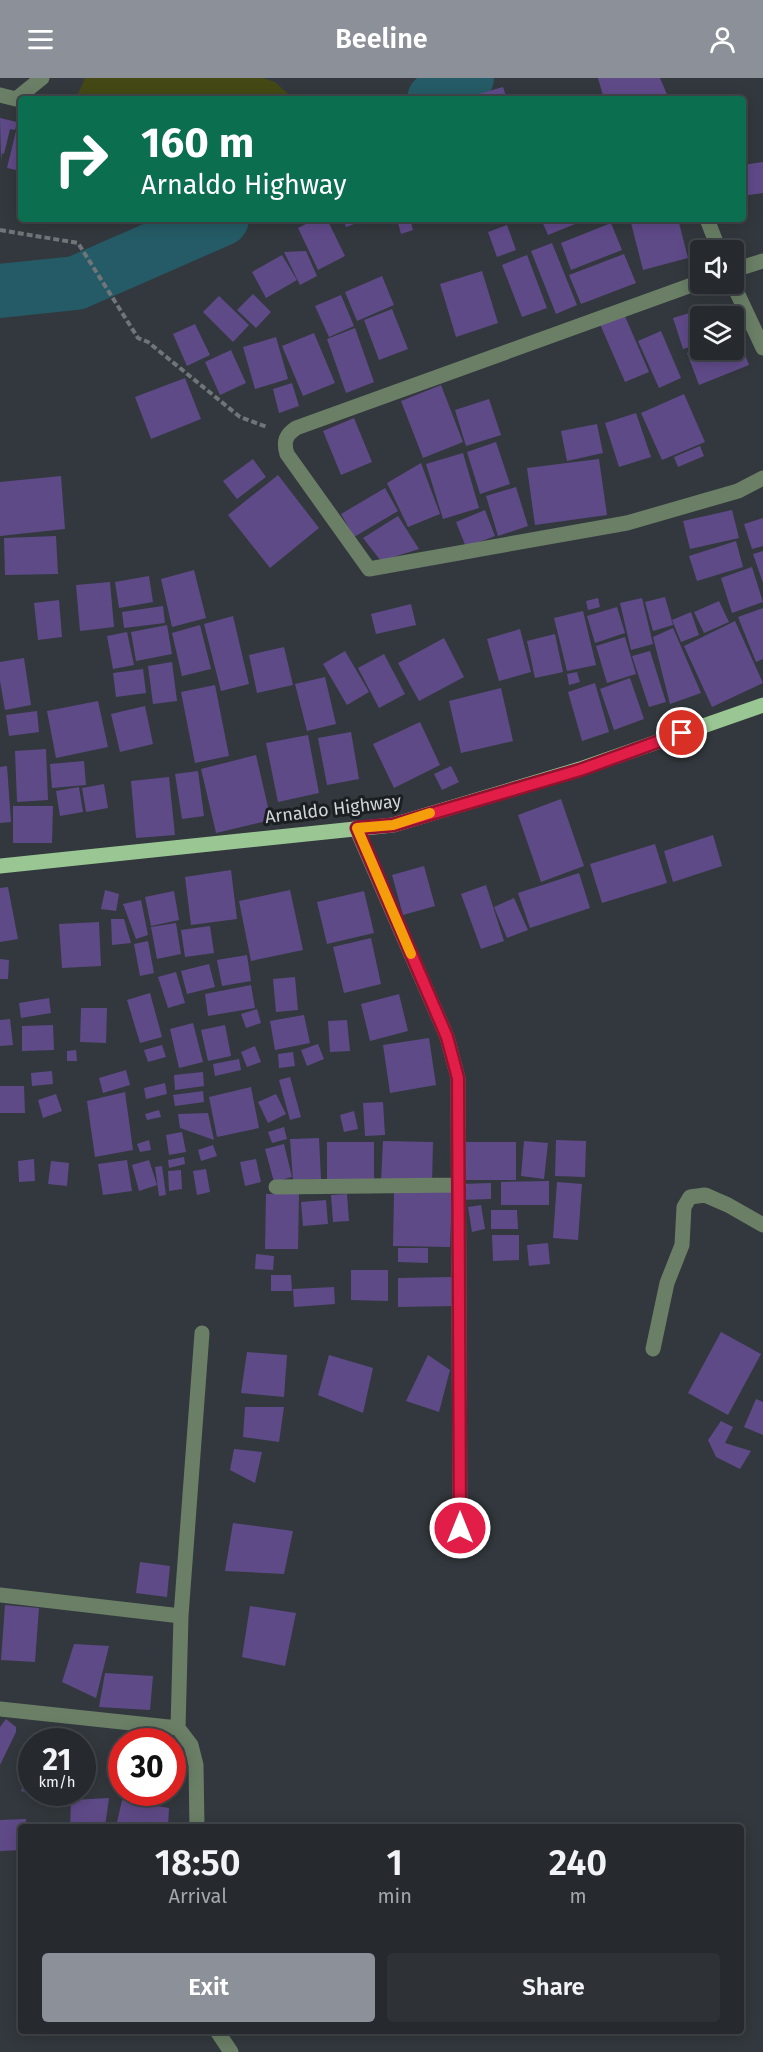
<!DOCTYPE html>
<html lang="en">
<head>
<meta charset="utf-8">
<style>
  :root { --surface:#262a2e; --page:#2e3236; --text:#f1f3f6; --muted:#a4a7aa; --line:#42464a; --accent:#8c9099 }
  body { margin:0; font-family:"Fira Sans",sans-serif; background:var(--page); color:var(--text); height:100vh; display:flex; flex-direction:column; font-size:22px; white-space:nowrap }
  * { box-sizing:border-box; margin:0 }
  p { font-size:20px; color:var(--muted) }
  .icon { flex:none; width:33px; height:33px; fill:none; stroke:currentColor; stroke-width:2; stroke-linecap:round; stroke-linejoin:round }
  .map { position:relative; flex:1; overflow:hidden }
  .details { position:absolute; left:18px; top:1746px; width:726px; height:210px; display:flex; flex-direction:column; background:var(--surface); border-radius:6px; box-shadow:0 3px 15px #0003,0 0 0 2px var(--line) }
  .details>* { flex:none }
  .guide { position:absolute; left:18px; top:18px; width:728px; height:126px; border-radius:6px; box-shadow:0 3px 15px #0003,0 0 0 2px var(--line); background:#0b6e4f; color:#fff; overflow:hidden }
  .fabs { position:absolute; left:690px; top:162px; display:grid; gap:12px }
  .fabs a { display:grid; place-items:center; width:54px; height:54px; border-radius:6px; background:var(--surface); box-shadow:0 3px 15px #0003,0 0 0 2px var(--line); font-size:30px }
  .speed { position:absolute; left:18px; top:1650px; display:flex; gap:12px; font-size:30px; font-weight:700; text-align:center }
  .speed>* { display:grid; place-content:center; width:78px; height:78px; border-radius:50%; background:var(--surface); box-shadow:0 3px 15px #0003,0 0 0 2px var(--line); line-height:1 }
  .speed small { font-size:15px; font-weight:400 }
  .speed .limit { border:9px solid #d22; background:#fff; color:#111 }
  .pin { position:absolute; display:grid; place-items:center; width:51px; height:51px; color:#fff; margin:-26px; border:3px solid #fff; border-radius:50%; box-shadow:0 2px 6px #0007 }
  .me { position:absolute; width:66px; margin:-33px; rotate:0deg; stroke-linejoin:round; filter:drop-shadow(0 0 4px #0008) }
  .turn { display:flex; align-items:center; gap:21px; height:126px; padding:0 24px; font-size:27px }
  .turn .icon { width:78px; height:78px; stroke-width:2.5 }
  .turn b { display:block; font-size:42px; line-height:51px }
  .eta { display:flex; justify-content:space-evenly; align-items:center; height:102px; text-align:center }
  .eta b { font-size:36px; font-weight:600; line-height:42px }
  .cta { display:flex; gap:12px; margin-top:auto; padding:12px 24px }
  .cta a { flex:1; height:69px; border-radius:6px; background:var(--accent); color:#fff; font-size:24px; font-weight:600; line-height:69px; text-align:center }
  .cta a+a { background:var(--page); color:var(--text) }
  header { display:flex; justify-content:space-between; align-items:center; height:78px; padding:0 24px; background:var(--accent); color:#fff; font-size:27px; font-weight:600 }
  .map>svg:first-child { display:block }
  .green { fill:#434814 }
  .lines { fill:none; stroke-linecap:round; stroke-linejoin:round }
  .river { stroke:#255b66; stroke-width:54 }
  .building { fill:#5f4a88 }
  .path { stroke:#707579; stroke-width:4; stroke-dasharray:6 3; stroke-linecap:butt }
  .minor { stroke:#6a7f66; stroke-width:15 }
  .major { stroke:#9ac693; stroke-width:15 }
  .route-casing { stroke:#92132f; stroke-width:15 }
  .route { stroke:#e11d48; stroke-width:10 }
  .slow { stroke:#f59e0b; stroke-width:10 }
  .labels { text-anchor:middle; dominant-baseline:central; stroke-width:6; stroke-linejoin:round; paint-order:stroke }
  .street-label { font-size:18px; fill:#d0d4d7; stroke:#1c1f21 }
</style>
</head>
<body>
<header><svg class="icon" aria-label="menu" viewBox="0 0 24 24"><path d="M4 6h16M4 12h16M4 18h16"/></svg>Beeline<svg class="icon" aria-label="person" viewBox="0 0 24 24"><circle cx="12" cy="8" r="4"/><path d="M4 21q1-7 8-7t8 7"/></svg></header>
<div class="map">
<svg width="763" height="1974" viewBox="0 0 763 1974">
  <rect width="100%" height="100%" fill="#32383d"/>
  <path class="green" d="M85,0H263L275,4L294,21H76Z"/>
  <g class="lines">
    <path class="river" d="M434,21L467,0
      M0,213L76,205L222,141"/>
  </g>
  <path class="building" d="M598,0H660L669,21H604Z
    M503,9L507,21H476L475,17Z
    M0,40L17,44L15,52L10,51L4,76L2,75L1,82Z
    M16,53L21,54V93L7,90Z
    M763,84V115L742,118V87Z
    M316,141H327L345,178L318,192L298,150Z
    M343,141H368L346,149Z
    M397,141H410L413,152L401,156Z
    M541,141H573L575,146L548,157Z
    M630,141H678L688,180L643,192Z
    M611,145L622,172L571,192L561,165Z
    M507,147L516,172L497,179L488,154Z
    M552,165L577,227L556,236L531,173Z
    M306,173L317,198L300,207L284,174Z
    M624,176L636,205L581,226L569,197Z
    M282,177L297,202L266,220L252,194Z
    M527,177L547,230L522,239L502,187Z
    M482,193L498,245L456,259L440,206Z
    M382,198L394,227L357,243L345,214Z
    M253,216L271,234L256,250L237,232Z
    M341,217L354,248L329,259L315,228Z
    M219,218L249,247L233,264L203,234Z
    M712,228L715,238H700V266L683,271L673,240Z
    M392,231L408,271L379,282L364,242Z
    M624,236L649,294L625,304L600,246Z
    M195,246L210,277L187,288L173,256Z
    M355,250L374,304L346,315L327,261Z
    M661,253L681,300L659,310L638,263Z
    M314,255L335,305L303,318L282,268Z
    M737,256L749,287L699,307L687,275L700,269V272H734V257Z
    M276,259L288,301L255,311L243,269Z
    M231,272L246,305L220,317L205,284Z
    M185,300L201,341L151,361L135,319Z
    M292,305L299,328L279,335L273,311Z
    M441,307L463,364L423,380L401,323Z
    M684,316L705,364L662,382L641,335Z
    M489,321L501,357L466,368L455,332Z
    M636,335L651,379L619,389L605,345Z
    M354,340L372,384L341,397L323,353Z
    M597,346L603,375L567,383L561,353Z
    M496,364L510,406L480,416L467,374Z
    M700,368L704,378L678,389L674,379Z
    M463,375L479,430L443,441L426,386Z
    M253,381L266,399L237,421L223,403Z
    M599,381L607,437L535,447L527,390Z
    M421,385L440,436L408,449L387,405Z
    M278,397L319,450L270,490L228,437Z
    M61,398L65,451L0,458V404Z
    M516,409L528,448L498,458L486,418Z
    M385,410L398,433L354,459L341,436Z
    M485,432L495,458L466,469L456,444Z
    M732,432L739,460L690,471L683,443Z
    M398,438L419,471L381,483L363,460Z
    M763,440V468L752,471L744,446Z
    M56,458L58,496L5,497L4,460Z
    M736,463L743,489L697,503L689,478Z
    M763,473V505L753,476Z
    M752,489L763,524L732,535L721,500Z
    M194,492L206,540L172,549L161,501Z
    M149,498L153,524L119,530L115,504Z
    M110,504L114,549L80,553L76,507Z
    M665,519L673,547L653,553L645,524Z
    M598,520L600,529L588,532L586,523Z
    M642,520L653,566L631,572L620,525Z
    M59,522L62,559L38,562L34,525Z
    M719,523L729,544L704,555L694,534Z
    M411,526L416,547L376,556L371,536Z
    M163,528L165,545L124,550L122,534Z
    M617,529L625,555L595,565L587,538Z
    M763,530V581L756,584L738,539Z
    M583,533L596,587L567,593L554,540Z
    M691,534L699,557L681,564L672,542Z
    M233,538L249,606L221,613L204,546Z
    M735,543L763,605L712,629L684,568Z
    M167,547L172,576L136,583L131,554Z
    M200,547L211,591L182,598L172,555Z
    M673,550L701,615L670,626L653,559Z
    M520,551L531,594L499,603L487,561Z
    M127,554L134,587L113,591L107,558Z
    M555,556L563,594L535,600L527,563Z
    M625,559L636,596L607,605L596,568Z
    M444,560L464,599L419,623L398,585Z
    M284,569L293,607L257,615L249,577Z
    M345,573L369,614L347,627L323,586Z
    M650,573L666,624L649,629L632,578Z
    M384,576L405,616L379,630L358,590Z
    M24,580L31,627L5,632L0,603V584Z
    M172,584L177,623L153,626L148,588Z
    M143,591L146,615L116,619L113,595Z
    M577,594L580,604L569,607L567,596Z
    M325,599L336,646L307,653L295,606Z
    M630,600L644,641L614,652L600,611Z
    M595,605L609,654L582,663L568,614Z
    M215,607L229,678L195,685L181,614Z
    M501,610L513,663L461,675L449,623Z
    M98,623L108,669L56,680L47,633Z
    M145,628L153,666L120,674L111,636Z
    M37,633L39,654L9,658L6,637Z
    M420,644L440,687L394,710L373,666Z
    M351,654L359,701L327,707L318,660Z
    M308,657L319,715L278,724L266,665Z
    M46,671L48,722L17,724L15,673Z
    M256,677L271,742L216,755L201,691Z
    M84,683L86,707L52,710L50,686Z
    M7,688L11,744L0,745V689Z
    M451,688L459,704L442,712L434,696Z
    M198,693L204,738L182,741L175,696Z
    M169,699L175,757L136,760L131,703Z
    M104,706L108,730L86,734L82,710Z
    M79,709L83,734L60,738L56,713Z
    M561,721L584,788L541,804L518,737Z
    M13,728H53L52,765H13Z
    M713,757L722,788L673,804L664,773Z
    M655,766L667,805L602,825L590,786Z
    M424,788L435,828L403,837L392,797Z
    M231,792L237,841L191,847L185,799Z
    M579,795L590,830L530,850L518,815Z
    M486,807L504,863L481,871L461,816Z
    M8,809L18,861L0,864V810Z
    M105,812L119,816L116,833L101,831Z
    M290,812L303,872L251,883L239,823Z
    M174,813L179,842L151,848L145,819Z
    M364,813L374,855L327,866L317,824Z
    M514,820L528,852L507,860L494,829Z
    M141,822L148,857L136,861L123,826Z
    M111,841H124L131,865L112,867Z
    M99,844L101,888L62,890L59,846Z
    M176,845L181,876L157,881L151,849Z
    M210,848L214,875L185,879L181,852Z
    M371,860L381,906L344,915L333,869Z
    M148,863L154,895L140,898L134,866Z
    M247,877L251,903L222,908L217,882Z
    M0,881L9,882L8,901H0Z
    M209,886L215,909L187,916L181,893Z
    M176,894L185,925L168,930L158,899Z
    M295,899L298,932L276,934L273,901Z
    M251,907L255,930L208,938L205,916Z
    M150,915L162,959L140,965L127,922Z
    M399,916L408,953L370,963L361,926Z
    M49,920L51,935L21,940L19,925Z
    M81,930H107L106,965L80,964Z
    M257,931L261,945L246,950L241,936Z
    M304,937L310,965L275,972L270,943Z
    M10,941L13,967L0,968V942Z
    M347,942L350,973L330,974L328,943Z
    M193,945L203,984L179,990L170,951Z
    M53,947L54,972L22,973V948Z
    M225,947L231,978L208,983L201,952Z
    M429,960L436,1007L390,1015L383,967Z
    M318,966L324,981L307,988L301,972Z
    M162,967L166,979L148,984L144,972Z
    M255,968L261,984L247,989L241,974Z
    M76,972L77,983H67V973Z
    M293,974L295,988L279,990L278,976Z
    M239,981L241,992L215,998L213,986Z
    M126,992L130,1007L103,1015L99,1000Z
    M52,993L53,1006L32,1008L31,995Z
    M203,994L204,1008L175,1012L174,997Z
    M290,999L301,1039L290,1042L279,1002Z
    M165,1005L167,1016L146,1021L144,1010Z
    M0,1008H24L25,1035H0Z
    M251,1009L259,1050L217,1059L209,1019Z
    M203,1013L204,1024L175,1028L173,1017Z
    M125,1014L133,1072L95,1079L87,1023Z
    M56,1016L62,1033L43,1040L38,1022Z
    M276,1016L286,1036L268,1045L258,1024Z
    M383,1024L385,1057L365,1058L363,1025Z
    M159,1032L161,1039L147,1042L145,1036Z
    M354,1033L358,1051L344,1054L340,1037Z
    M208,1035L214,1062L180,1050L178,1036Z
    M284,1049L287,1061L272,1065L268,1054Z
    M182,1054L186,1074L169,1077L166,1057Z
    M319,1060L321,1101L293,1102L290,1061Z
    M149,1062L151,1072L140,1074L137,1066Z
    M556,1062L586,1063L585,1099L555,1098Z
    M383,1063L433,1064L432,1105L381,1103Z
    M524,1063L548,1065L544,1101L521,1098Z
    M327,1064H374V1104H327Z
    M466,1064H516V1102H466Z
    M284,1066L292,1099L274,1104L265,1071Z
    M213,1067L217,1078L201,1083L198,1072Z
    M184,1079L185,1086L169,1090L168,1082Z
    M34,1081L35,1103L19,1104L18,1083Z
    M256,1081L261,1104L245,1108L240,1084Z
    M127,1082L132,1113L103,1117L98,1086Z
    M149,1082L157,1107L139,1113L132,1087Z
    M51,1083L69,1085L67,1108L48,1106Z
    M162,1088L166,1117L159,1118L155,1089Z
    M206,1091L210,1114L197,1117L193,1093Z
    M181,1092L182,1111L169,1113L168,1093Z
    M549,1103V1127H501V1104Z
    M557,1104L582,1106L578,1162L553,1160Z
    M491,1105V1121L461,1122L460,1106Z
    M394,1112L452,1113L450,1169L393,1168Z
    M266,1116H299L298,1171H265Z
    M347,1116L349,1143L333,1144L331,1117Z
    M326,1122L328,1146L303,1148L301,1124Z
    M481,1127L485,1151L472,1154L468,1129Z
    M491,1132H517L518,1151H491Z
    M492,1157H519V1182L493,1183Z
    M548,1165L550,1186L529,1188L527,1167Z
    M398,1170H428V1185L398,1184Z
    M256,1176L274,1178L273,1192L255,1191Z
    M351,1192H388V1223L351,1222Z
    M271,1197H291L292,1213H271Z
    M453,1199V1228L398,1229V1200Z
    M334,1209L335,1226L294,1229L293,1211Z
    M721,1254L761,1276L728,1337L688,1315Z
    M247,1274L287,1277L284,1319L241,1315Z
    M329,1277L373,1290L363,1335L318,1317Z
    M428,1277L450,1292L439,1334L406,1323Z
    M756,1321L763,1324V1357L744,1349Z
    M245,1329H284L279,1364L243,1359Z
    M721,1343L733,1349L725,1365L751,1373L740,1391L716,1379L708,1362Z
    M234,1371L262,1374L255,1405L230,1392Z
    M233,1445L293,1453L284,1496L225,1493Z
    M140,1484L170,1488L167,1519L136,1515Z
    M5,1527L39,1530L35,1584L1,1582Z
    M250,1528L296,1535L285,1588L242,1579Z
    M74,1566L109,1568L96,1620L62,1604Z
    M105,1595L153,1598L150,1632L99,1629Z
    M6,1641L16,1649V1654L0,1687V1649Z
    M120,1668H122V1699L116,1698Z
    M31,1683L32,1714H60L57,1724L21,1713Z
    M109,1720L105,1749H70L71,1722Z
    M122,1722L169,1730L168,1749H116Z
    M26,1741V1749H21V1772L0,1773V1742Z"/>
  <g class="lines">
    <path class="path" d="M0,152L78,165L138,260L148,264L240,339L267,349"/>
    <path class="minor" d="M0,17L16,21L42,0
      M707,141L719,172
      M734,192L763,183
      M700,204L296,350C286,357 283,363 287,376L369,491L627,445L738,413L763,400
      M733,206L763,270
      M356,750L447,959L458,1000L460,1450
      M276,1109L459,1107
      M653,1271L667,1205L682,1167L684,1129L690,1119L705,1117L728,1127L763,1147
      M0,1517L181,1538L178,1650
      M181,1538L202,1255
      M0,1631L178,1650L191,1667L196,1687L197,1749
      M217,1953L231,1974"/>
    <path class="major" d="M0,788L393,747L580,691L763,627"/>
  </g>
  <g class="lines">
    <g class="route-casing">
      <path id="route" d="M460,1450L458,1000L447,959L357,750L393,747L580,692L682,655"/>
    </g>
    <use href="#route" class="route"/>
    <path class="slow" d="M411,876L357,750L393,747L430,735"/>
  </g>
  <g class="labels">
    <g class="street-label">
      <text transform="translate(333 731) rotate(-7)">Arnaldo Highway</text>
    </g>
  </g>
</svg>
<div class="fabs">
<a><svg class="icon" aria-label="sound" viewBox="0 0 24 24"><path d="M4 9h4l5-4v14l-5-4H4zM17 9q2 3 0 6"/></svg></a>
<a><svg class="icon" aria-label="layers" viewBox="0 0 24 24"><path d="M12 4l9 5-9 5-9-5zM3 14l9 5 9-5"/></svg></a>
</div>
<div class="speed"><div>21<small>km/h</small></div><div class="limit">30</div></div>
<div class="pin" style="left:682px;top:655px;background:#d93025"><svg class="icon" aria-label="arrive" viewBox="0 0 24 24"><path d="M6 21V4h12l-3 4 3 4H6"/></svg></div>
<svg class="me" style="left:460px;top:1450px" viewBox="-20 -20 40 40"><circle r="17" fill="#e11d48" stroke="#fff" stroke-width="3"/><path d="M0-11L8 9 0 5-8 9z" fill="#fff"/></svg>
<div class="guide">
<div class="turn"><svg class="icon" aria-label="right" viewBox="0 0 24 24"><path d="M7 20v-9h11M14 6l5 5-5 5"/></svg><div><b>160 m</b>Arnaldo Highway</div></div>
</div>
<section class="details">
<div class="eta">
<div><b>18:50</b><p>Arrival</p></div>
<div><b>1</b><p>min</p></div>
<div><b>240</b><p>m</p></div>
</div>
<div class="cta"><a>Exit</a><a>Share</a></div>
</section>
</div>
</body>
</html>
